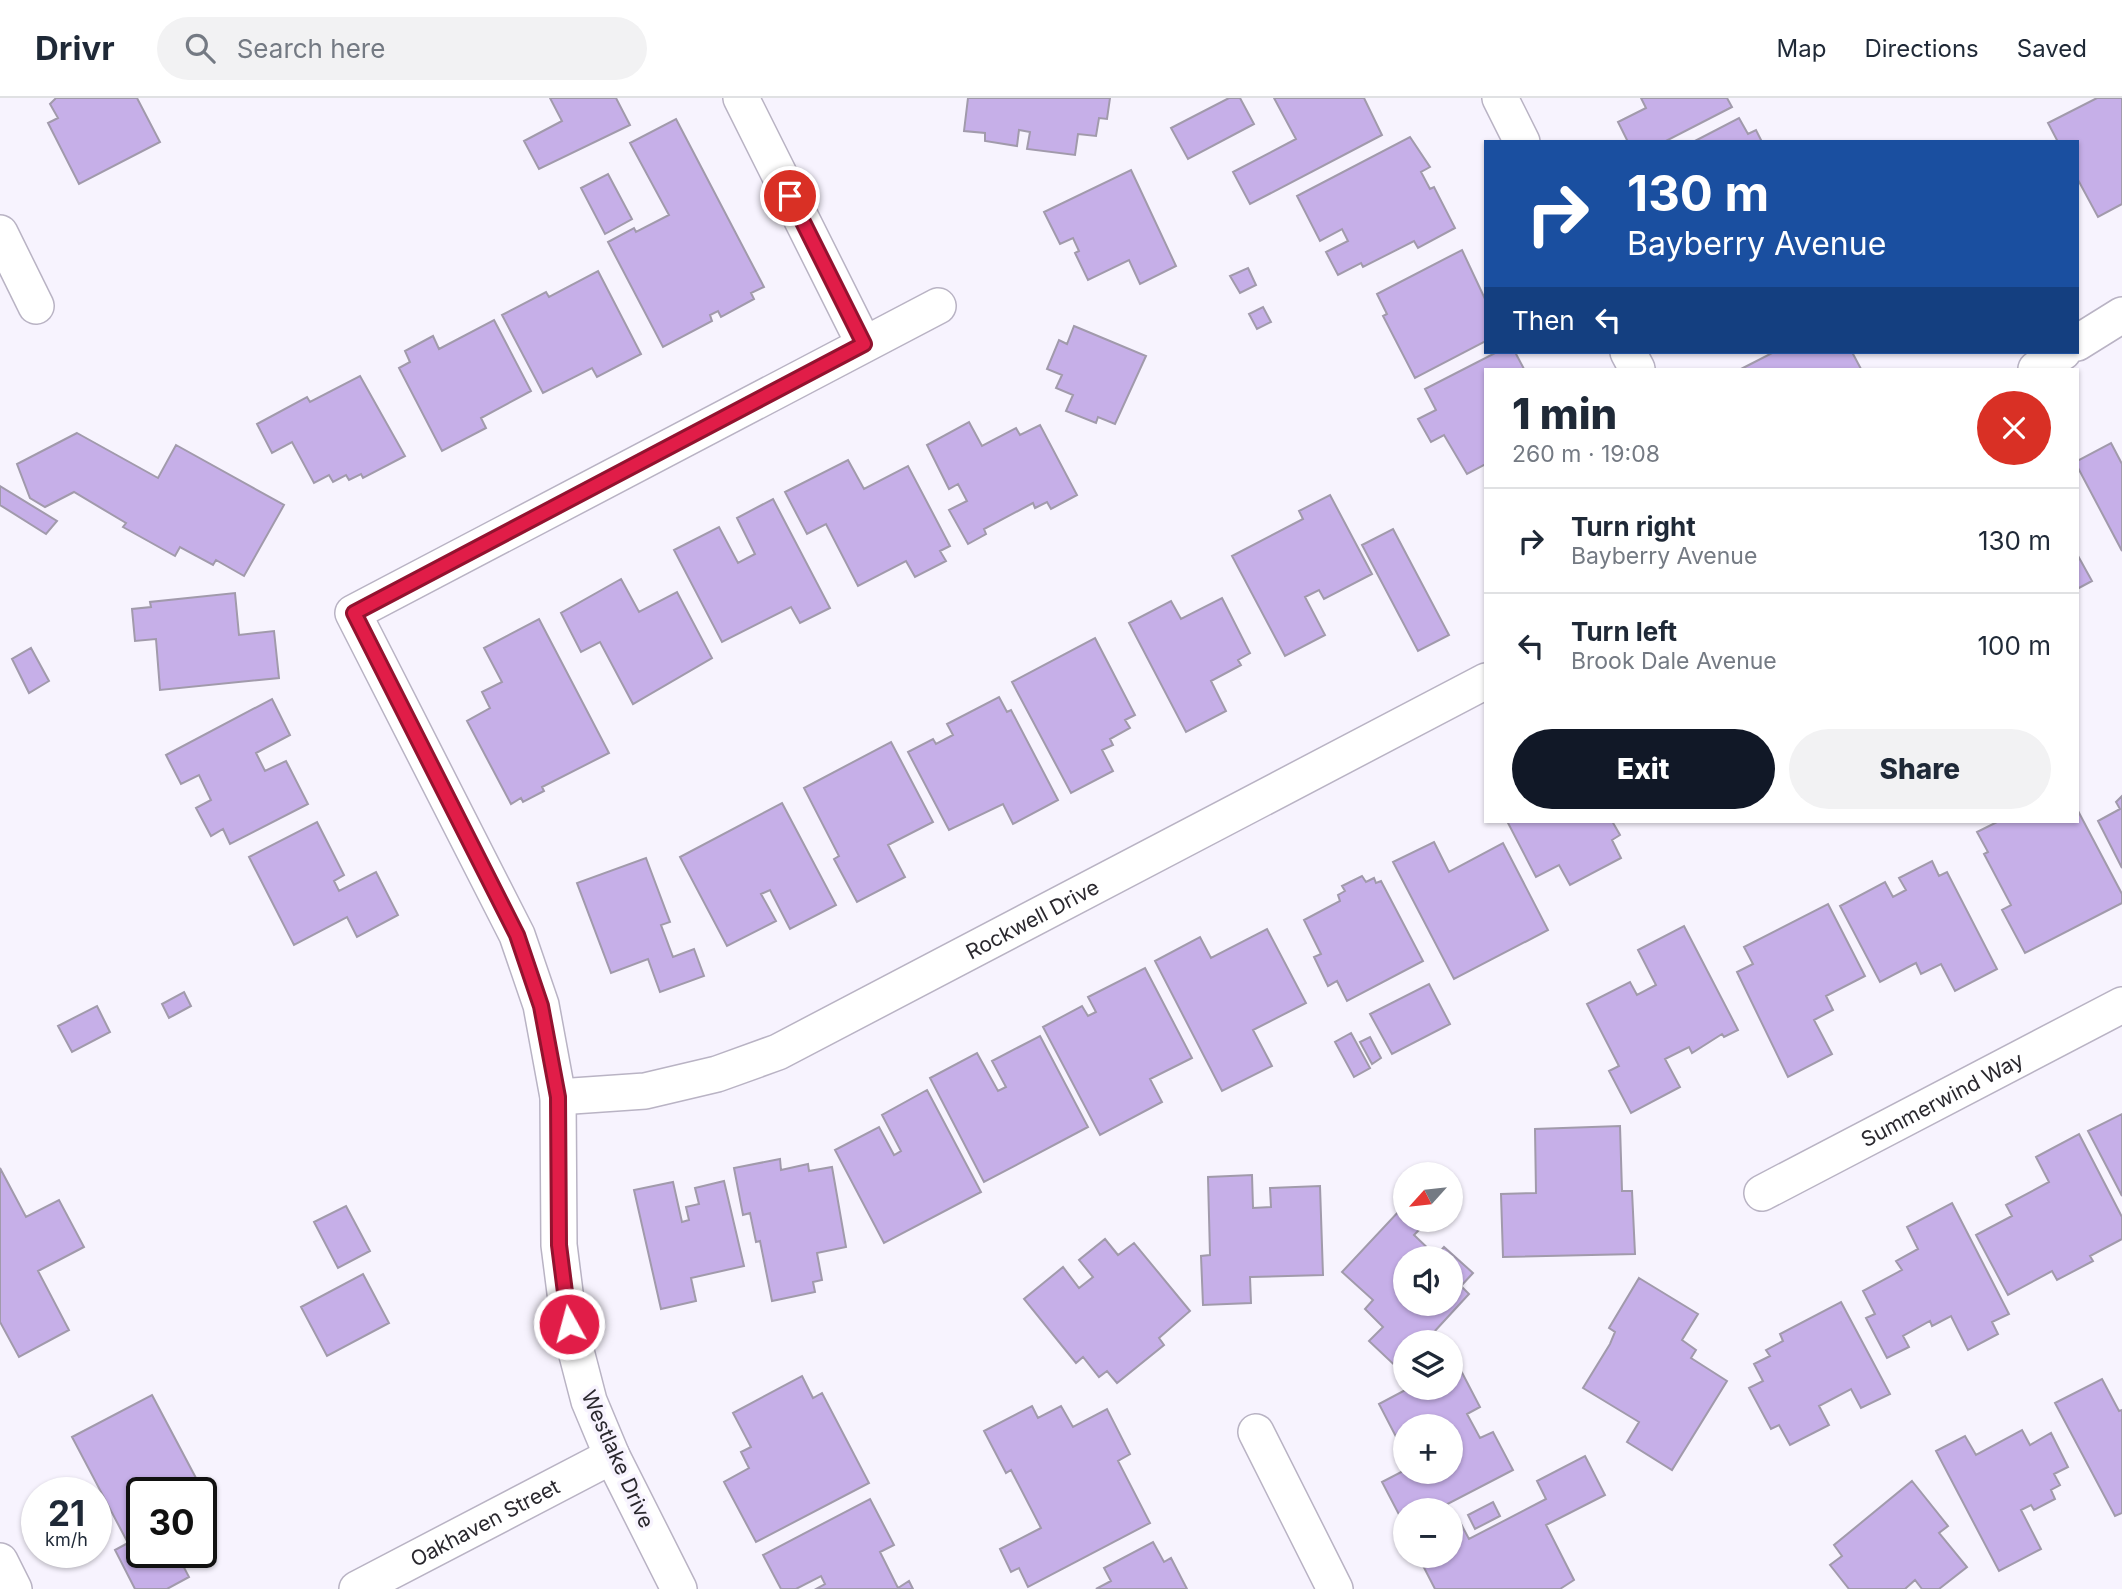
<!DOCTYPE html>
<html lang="en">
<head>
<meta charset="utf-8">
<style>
  :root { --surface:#fff; --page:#f2f2f3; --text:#1f2937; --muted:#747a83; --line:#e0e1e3; --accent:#111827 }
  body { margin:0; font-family:Inter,sans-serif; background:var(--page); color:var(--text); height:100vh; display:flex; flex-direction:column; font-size:26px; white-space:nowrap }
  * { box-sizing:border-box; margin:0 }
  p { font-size:23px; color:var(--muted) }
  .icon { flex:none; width:38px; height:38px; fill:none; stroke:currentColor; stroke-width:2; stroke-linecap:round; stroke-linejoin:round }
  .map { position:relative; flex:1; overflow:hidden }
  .sheet { position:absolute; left:1484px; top:270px; width:595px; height:455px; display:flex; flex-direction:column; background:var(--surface); border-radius:0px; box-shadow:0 2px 5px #0004 }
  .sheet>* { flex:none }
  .top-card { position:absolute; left:1484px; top:42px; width:595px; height:214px; border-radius:0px; box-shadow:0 2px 5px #0004; background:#1a4fa0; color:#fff; overflow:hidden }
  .needle { width:46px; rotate:243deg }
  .controls { position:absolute; left:1393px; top:1064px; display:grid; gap:14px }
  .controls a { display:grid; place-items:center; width:70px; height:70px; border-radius:50%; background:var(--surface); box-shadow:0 2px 5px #0004; font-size:35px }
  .speed { position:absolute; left:21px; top:1379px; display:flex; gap:14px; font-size:35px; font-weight:700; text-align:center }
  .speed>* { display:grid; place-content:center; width:91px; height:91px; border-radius:50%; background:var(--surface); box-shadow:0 2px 5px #0004; line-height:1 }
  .speed small { font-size:18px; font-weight:400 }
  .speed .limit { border:4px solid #111; border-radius:10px; background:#fff; color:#111 }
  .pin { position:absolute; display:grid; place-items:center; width:60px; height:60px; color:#fff; margin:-30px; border:4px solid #fff; border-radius:50%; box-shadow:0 2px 7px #0007 }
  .me { position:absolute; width:77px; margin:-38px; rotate:353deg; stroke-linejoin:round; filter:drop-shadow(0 0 5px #0008) }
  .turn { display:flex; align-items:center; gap:24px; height:147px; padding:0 28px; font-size:32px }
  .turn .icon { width:91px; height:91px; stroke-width:2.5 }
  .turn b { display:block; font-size:49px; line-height:60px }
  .then { display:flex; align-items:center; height:66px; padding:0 28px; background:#0003; gap:14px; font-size:26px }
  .round { display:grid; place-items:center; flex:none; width:74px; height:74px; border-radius:37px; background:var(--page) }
  .headline { display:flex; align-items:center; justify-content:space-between; height:119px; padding:0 28px }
  h1 { font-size:42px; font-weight:800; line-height:52px }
  .primary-button { display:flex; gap:14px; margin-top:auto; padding:14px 28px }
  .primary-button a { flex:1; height:80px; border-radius:42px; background:var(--accent); color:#fff; font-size:28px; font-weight:800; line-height:80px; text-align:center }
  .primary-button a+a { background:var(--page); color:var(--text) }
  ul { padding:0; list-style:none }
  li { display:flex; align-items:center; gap:21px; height:105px; padding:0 28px; border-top:2px solid var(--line) }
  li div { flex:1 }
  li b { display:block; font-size:26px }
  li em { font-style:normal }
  header { display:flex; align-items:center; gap:42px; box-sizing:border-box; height:98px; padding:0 35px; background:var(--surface); border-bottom:2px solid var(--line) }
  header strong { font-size:33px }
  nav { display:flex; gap:38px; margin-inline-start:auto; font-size:24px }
  .search { width:490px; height:63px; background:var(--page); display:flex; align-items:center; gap:18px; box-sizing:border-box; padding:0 24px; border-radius:38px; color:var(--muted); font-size:26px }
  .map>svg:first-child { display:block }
  .building { fill:#c6afe8; stroke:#a19aab; stroke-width:2; fill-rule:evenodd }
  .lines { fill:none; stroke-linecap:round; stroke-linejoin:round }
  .minor-casing { stroke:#b9b3c4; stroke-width:38 }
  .minor { stroke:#fff; stroke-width:35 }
  .route-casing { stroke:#92132f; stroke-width:18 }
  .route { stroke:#e11d48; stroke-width:12 }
  .labels { text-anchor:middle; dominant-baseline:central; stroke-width:7; stroke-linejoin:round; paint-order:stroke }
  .street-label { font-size:21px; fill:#2a282e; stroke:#f7f3fe }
</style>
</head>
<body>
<header>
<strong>Drivr</strong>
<div class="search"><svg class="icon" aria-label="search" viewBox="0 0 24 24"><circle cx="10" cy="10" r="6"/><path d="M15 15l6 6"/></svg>Search here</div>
<nav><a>Map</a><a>Directions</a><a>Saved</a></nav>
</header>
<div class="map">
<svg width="2122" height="1491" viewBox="0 0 2122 1491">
  <rect width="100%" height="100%" fill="#f7f3fe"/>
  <path class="building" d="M56,0H137L160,44L79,86L48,25L58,20L50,6Z
    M550,0H616L630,27L539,71L524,43L562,23Z
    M968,0H1110L1107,21L1099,20L1096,38L1078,36L1075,57L1027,51L1030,34L1019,32L1017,48L985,43V35L964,33Z
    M1229,0H1240L1254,26L1188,61L1171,30Z
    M1274,0H1364L1382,37L1250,106L1233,74L1296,41Z
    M1641,0H1727L1732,9L1664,44H1628L1618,24L1646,10Z
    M2097,0H2122V106L2098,119L2077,80V44H2058L2048,25Z
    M1739,20L1748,36L1756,32L1762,44H1693Z
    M676,21L764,189L751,195L754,201L721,219L718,213L710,217L712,223L663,249L608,144L634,130L636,134L669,117L630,45Z
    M1410,39L1430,69L1421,74L1430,91L1434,89L1455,130L1418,150L1414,143L1363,169L1361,165L1338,177L1326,154L1348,143L1342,131L1320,143L1297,98Z
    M1131,72L1176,168L1140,186L1129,162L1088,182L1075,155L1079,153L1073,140L1060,146L1044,114Z
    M608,76L632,121L605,136L581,90Z
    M1462,152L1486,203V243L1415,280L1383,218L1387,216L1377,196Z
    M1248,170L1256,187L1240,195L1230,178Z
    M598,173L641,256L597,279L592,270L543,295L502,217L546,194L549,199Z
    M1263,209L1271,224L1257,231L1249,216Z
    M494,222L531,293L481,320L486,330L442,353L399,270L410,264L405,253L433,238L439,251Z
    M1074,228L1146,258L1115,326L1098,319L1096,325L1066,313L1073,297L1056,290L1062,277L1047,271L1059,242L1067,246Z
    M1497,254H1515L1524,271H1486V366L1467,376L1444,337L1431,344L1418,321L1436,312L1425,291Z
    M1774,254H1852L1861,271H1741Z
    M360,278L405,358L363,380L361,376L349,382L346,377L333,384L329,377L314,385L292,344L272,355L257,326L307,299L310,304Z
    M969,324L982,348L1016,330L1020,337L1040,327L1077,397L1051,411L1047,404L1035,410L1033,405L984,431L986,436L968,446L949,412L967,403L958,386L949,391L927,347Z
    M77,335L158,380L176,347L284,407L244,478L216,462L213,467L180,449L175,458L123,429L126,425L74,394L45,409L30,400L17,366Z
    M2111,345L2122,366V453L2077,368V363Z
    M848,362L864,391L908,368L950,448L940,453L946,463L915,479L906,463L858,488L826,426L807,436L785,394Z
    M0,388L57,423L46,436L0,407Z
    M1330,397L1372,476L1324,501L1319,492L1305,499L1325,537L1285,558L1232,458L1303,421L1299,413Z
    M773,401L830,510L800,525L791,509L722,544L674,452L719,429L738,465L755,456L737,420Z
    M1393,431L1449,537L1418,553L1362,447Z
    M2077,456L2092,483L2077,491Z
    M621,481L639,514L677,494L712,560L633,606L600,544L581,554L561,515Z
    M235,495L239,537L274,533L279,580L160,592L156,541L135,543L132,511L151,509L150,504Z
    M1222,500L1250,555L1238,562L1241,567L1211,583L1226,613L1186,634L1129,525L1171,503L1181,521Z
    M539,521L609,655L542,689L544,693L523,704L521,700L511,706L467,623L490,610L482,594L502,584L484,550Z
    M1095,540L1135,617L1125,622L1130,630L1110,641L1113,647L1102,652L1113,673L1071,695L1012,584Z
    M31,550L49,583L29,595L12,561Z
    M999,599L1007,614L1011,612L1058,702L1013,726L1003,706L949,732L908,654L933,641L936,646L953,637L947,626Z
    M272,601L290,637L256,655L265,673L286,663L308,706L230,746L223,731L211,738L196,710L211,702L199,677L181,686L166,657Z
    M891,644L933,724L888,747L905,779L857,804L834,761L839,758L804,690Z
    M2122,698V770L2098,723L2120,711L2116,704Z
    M782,705L836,807L790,831L770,792L761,796L776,823L727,848L680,759Z
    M2077,711L2122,796V805L2025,855L2002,812L2011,807L1984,756L1988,754L1977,734L1999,723H2077Z
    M1507,723H1612L1620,737L1612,742L1621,760L1570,787L1559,767L1536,779Z
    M317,724L344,777L334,783L339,793L376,774L398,817L357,839L347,819L294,847L249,759Z
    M1434,744L1449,774L1503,745L1548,832L1454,881L1393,764Z
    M646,760L670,824L661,827L673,859L694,851L704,878L660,894L648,861L611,875L577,785Z
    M1932,763L1939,778L1947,774L1997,871L1955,893L1941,866L1921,876L1916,865L1880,884L1840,808L1885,784L1893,799L1906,792L1899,780Z
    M1362,778L1366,784L1374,780L1376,785L1381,783L1423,863L1347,903L1337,883L1328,888L1314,859L1321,856L1304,822L1340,803L1338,797L1345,793L1342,788Z
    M1828,806L1865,878L1826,898L1833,912L1814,922L1832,956L1788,979L1737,874L1753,866L1744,849Z
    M1684,828L1738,932L1724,939L1722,936L1692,955L1689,949L1665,961L1680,989L1631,1015L1609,973L1619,968L1587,906L1630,884L1637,897L1656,887L1638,852Z
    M1267,831L1306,905L1253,932L1272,968L1222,993L1155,863L1200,839L1211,860Z
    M1145,870L1192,960L1150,981L1162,1004L1100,1037L1043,929L1082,908L1088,918L1096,914L1088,899Z
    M1429,886L1450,926L1392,956L1370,916Z
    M184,894L191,908L169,920L162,906Z
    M97,908L110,934L72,954L58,928Z
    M1351,935L1370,970L1354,979L1335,944Z
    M1040,938L1088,1029L984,1084L930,980L977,955L998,993L1006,989L992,963Z
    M1370,939L1381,960L1372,966L1360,944Z
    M927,992L981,1094L884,1145L835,1052L879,1029L894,1057L901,1053L882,1017Z
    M2122,1016V1098L2088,1033Z
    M1620,1028L1622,1093H1632L1635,1156L1503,1159L1501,1096L1536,1095L1535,1031Z
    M2079,1036L2122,1119V1141L2090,1158L2093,1163L2057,1182L2052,1173L2008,1197L1976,1137L2012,1118L2006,1107L2049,1084L2036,1059Z
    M780,1061L781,1072L808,1066L809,1073L832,1069L846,1149L817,1155L822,1182L813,1184L815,1194L772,1203L760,1143L756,1144L750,1115L743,1117L734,1070Z
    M0,1070L26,1119L59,1102L84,1149L38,1173L69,1232L19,1259L0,1224Z
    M1252,1077L1253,1110L1271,1109L1270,1090L1320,1088L1323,1177L1250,1179L1251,1205L1203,1207L1201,1158L1210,1157L1208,1079Z
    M724,1083L744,1168L691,1180L696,1203L661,1211L634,1092L673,1084L682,1124L689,1122L686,1109L699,1106L695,1090Z
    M1952,1105L2009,1216L1992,1224L1998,1236L1968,1252L1951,1218L1932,1228L1930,1223L1903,1238L1909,1249L1887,1260L1866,1220L1875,1216L1863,1193L1902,1172L1896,1163L1918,1151L1907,1129Z
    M346,1108L370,1153L338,1170L314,1124Z
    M1400,1112L1405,1122H1410L1420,1131L1414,1137L1436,1158L1444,1149L1473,1175L1461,1188L1469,1196L1434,1234L1444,1242L1442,1244H1405V1277L1369,1243L1383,1229L1365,1211L1373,1202L1342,1174ZM1405,1160H1451V1206H1405Z
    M1105,1141L1118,1157L1134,1145L1190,1213L1159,1240L1164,1247L1117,1285L1107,1273L1099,1279L1083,1259L1076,1265L1024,1201L1063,1169L1079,1190L1093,1179L1079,1162Z
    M363,1176L389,1225L327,1258L301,1209Z
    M1639,1180L1698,1216L1682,1242L1696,1252L1691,1260L1727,1283L1672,1372L1627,1344L1639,1324L1583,1290L1610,1246L1615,1234L1609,1230Z
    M1841,1204L1890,1296L1861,1310L1851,1291L1819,1308L1829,1327L1790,1347L1779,1327L1771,1331L1749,1290L1763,1283L1754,1266L1770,1258L1766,1252L1783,1243L1780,1236Z
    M1457,1265L1480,1309L1467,1316L1480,1340L1493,1334L1513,1372L1436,1412H1405V1428L1382,1384L1405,1372L1451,1374V1328H1405V1356L1379,1306L1409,1290H1451V1268Z
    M802,1278L813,1300L822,1295L869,1385L756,1444L724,1384L749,1370L741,1354L751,1349L733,1315Z
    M2102,1281L2119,1313L2122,1312V1415L2115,1418L2055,1305Z
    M152,1297L206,1399L201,1402V1395H142V1454H176L189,1479L167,1491H135L115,1452L128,1445L72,1339Z
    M1032,1308L1038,1320L1061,1308L1073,1329L1107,1311L1130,1356L1118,1363L1150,1425L1028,1489L1019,1470L1011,1474L1000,1451L1041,1430L1011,1372L1006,1375L984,1333Z
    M2022,1332L2030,1347L2051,1335L2068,1369L2054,1376L2060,1387L2051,1392L2055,1401L2034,1412L2031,1407L2021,1412L2041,1451L1999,1473L1936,1353L1965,1338L1976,1357Z
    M1585,1358L1605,1397L1546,1427L1574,1482L1560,1491H1435L1418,1458H1451V1428L1460,1424L1469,1441L1546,1401L1537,1383Z
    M1912,1383L1948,1428L1939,1435L1967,1469L1939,1491H1922L1915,1482L1905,1491H1849L1830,1467L1842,1458L1834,1447Z
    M870,1401L894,1447L880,1454L898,1490L909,1483L913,1491H816L825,1486L821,1478L796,1491H781L763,1457Z
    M1493,1404L1500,1418L1475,1431L1468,1417Z
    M1153,1444L1164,1464L1171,1460L1187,1491H1096L1111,1483L1104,1470Z"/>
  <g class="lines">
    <g class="minor-casing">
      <g id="minor">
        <path d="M741,0L864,246"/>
        <path d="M1500,0L1522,44"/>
        <path d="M0,135L36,208"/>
        <path d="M2077,245L2122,217"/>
        <path d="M1628,254L1637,271"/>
        <path d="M2036,271L2063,254"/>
        <path id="s1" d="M558,999L645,993L717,976L778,954L1486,583"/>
        <path id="s2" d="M1762,1095L2122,907"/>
        <path d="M1256,1334L1335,1491"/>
        <path d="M0,1463L14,1491"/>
        <path id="s3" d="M357,1491L612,1358"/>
        <path d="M679,1491L612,1358L589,1303L569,1226L559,1147L558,999L541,907L517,837L353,515L938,208"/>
      </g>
    </g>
    <use href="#minor" class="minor"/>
  </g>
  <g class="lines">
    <g class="route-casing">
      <path id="route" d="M569,1226L559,1147L558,999L541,908L517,837L354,515L864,246L790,98"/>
    </g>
    <use href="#route" class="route"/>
  </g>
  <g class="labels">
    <g class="street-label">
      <text stroke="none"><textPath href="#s1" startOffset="513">Rockwell Drive</textPath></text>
      <text stroke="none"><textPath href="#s2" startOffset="203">Summerwind Way</textPath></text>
      <text transform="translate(618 1361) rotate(66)">Westlake Drive</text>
      <text stroke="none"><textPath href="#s3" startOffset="144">Oakhaven Street</textPath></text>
    </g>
  </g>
</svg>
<div class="controls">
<a><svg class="needle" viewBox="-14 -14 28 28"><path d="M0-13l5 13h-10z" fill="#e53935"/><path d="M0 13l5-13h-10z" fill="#747a83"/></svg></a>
<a><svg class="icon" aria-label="sound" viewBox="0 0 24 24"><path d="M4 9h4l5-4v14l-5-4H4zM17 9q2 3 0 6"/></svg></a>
<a><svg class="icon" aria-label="layers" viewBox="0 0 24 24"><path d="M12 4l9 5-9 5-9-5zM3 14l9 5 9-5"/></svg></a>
<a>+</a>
<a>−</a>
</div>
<div class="speed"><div>21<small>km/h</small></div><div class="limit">30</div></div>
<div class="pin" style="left:790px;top:98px;background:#d93025"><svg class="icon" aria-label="arrive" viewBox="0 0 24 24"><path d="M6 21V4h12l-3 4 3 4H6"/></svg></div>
<svg class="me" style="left:569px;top:1226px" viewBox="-20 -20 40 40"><circle r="17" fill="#e11d48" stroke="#fff" stroke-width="3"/><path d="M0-11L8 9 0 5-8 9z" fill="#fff"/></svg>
<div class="top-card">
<div class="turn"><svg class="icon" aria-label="right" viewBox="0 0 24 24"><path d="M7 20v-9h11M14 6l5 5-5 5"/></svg><div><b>130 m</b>Bayberry Avenue</div></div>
<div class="then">Then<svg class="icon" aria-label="left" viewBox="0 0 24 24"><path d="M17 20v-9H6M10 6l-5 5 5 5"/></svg></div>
</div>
<section class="sheet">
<div class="headline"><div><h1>1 min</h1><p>260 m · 19:08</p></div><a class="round" style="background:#d93025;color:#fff"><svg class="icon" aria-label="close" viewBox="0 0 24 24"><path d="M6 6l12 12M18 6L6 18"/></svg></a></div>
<ul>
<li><svg class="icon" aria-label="right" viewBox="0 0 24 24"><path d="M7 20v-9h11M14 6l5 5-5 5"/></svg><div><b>Turn right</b><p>Bayberry Avenue</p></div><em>130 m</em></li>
<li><svg class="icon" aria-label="left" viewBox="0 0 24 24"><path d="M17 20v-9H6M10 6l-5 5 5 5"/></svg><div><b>Turn left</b><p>Brook Dale Avenue</p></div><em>100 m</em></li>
</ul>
<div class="primary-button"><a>Exit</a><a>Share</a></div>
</section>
</div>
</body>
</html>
